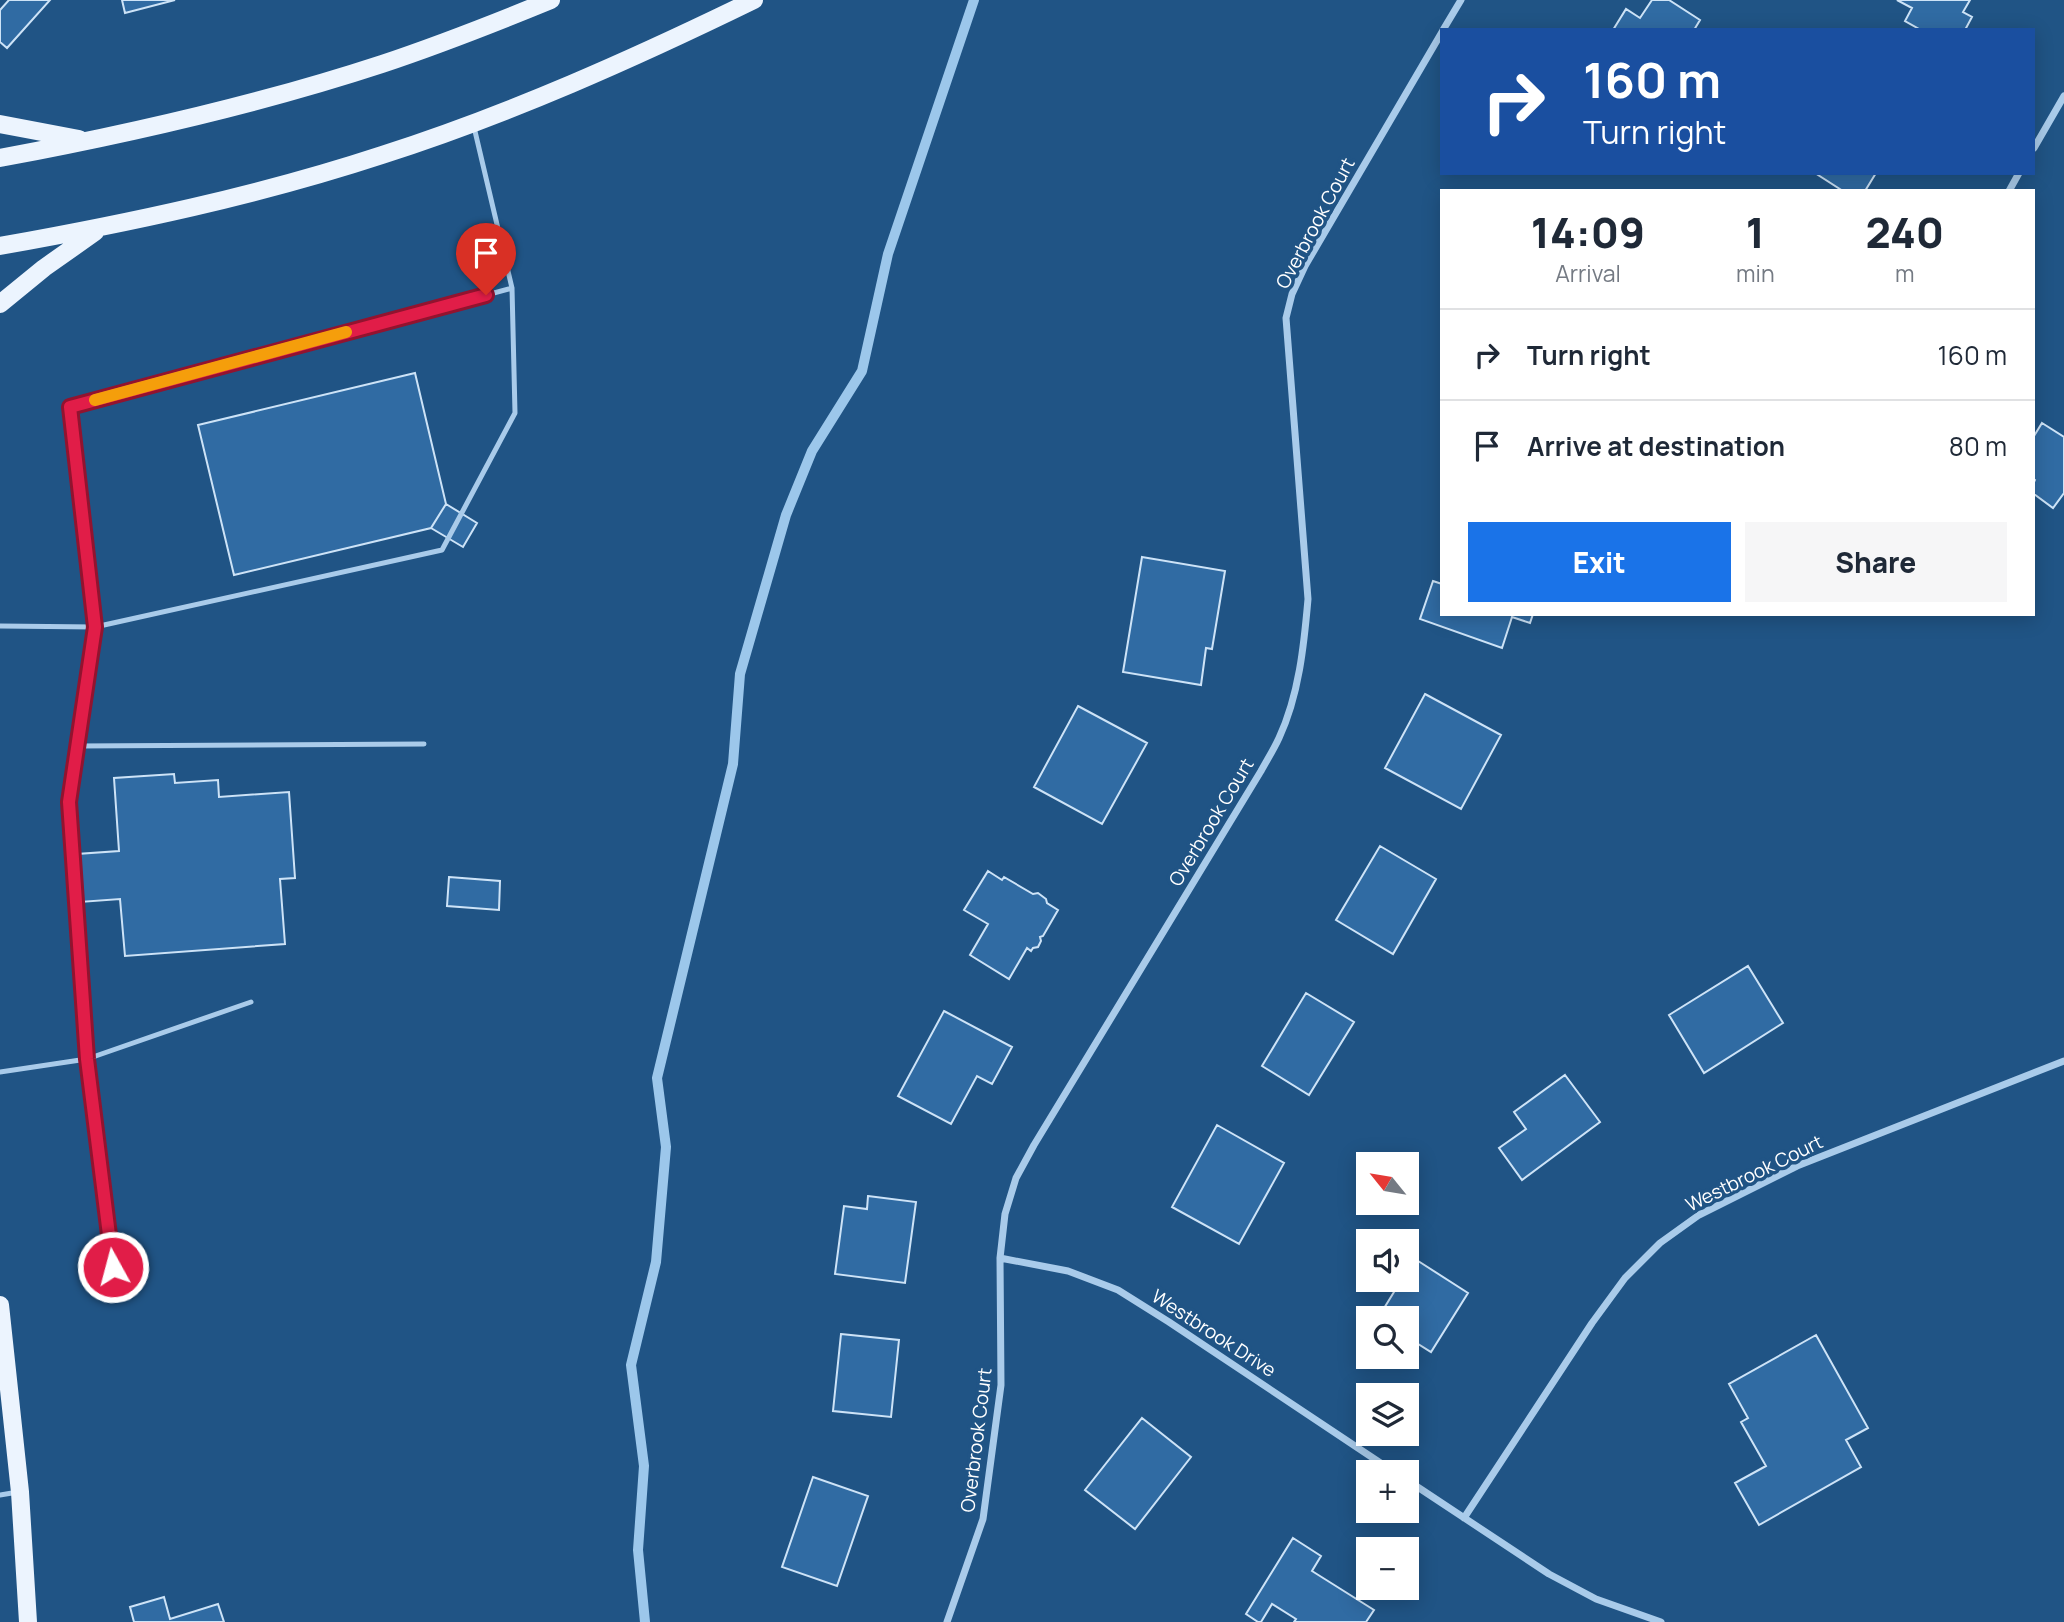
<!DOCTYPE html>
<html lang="en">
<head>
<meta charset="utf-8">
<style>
  :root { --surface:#fff; --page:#f6f6f7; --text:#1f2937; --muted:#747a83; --line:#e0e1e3; --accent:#1a73e8 }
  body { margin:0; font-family:Manrope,sans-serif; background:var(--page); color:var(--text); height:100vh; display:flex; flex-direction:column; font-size:26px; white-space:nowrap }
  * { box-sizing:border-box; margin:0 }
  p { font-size:23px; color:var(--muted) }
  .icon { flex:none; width:38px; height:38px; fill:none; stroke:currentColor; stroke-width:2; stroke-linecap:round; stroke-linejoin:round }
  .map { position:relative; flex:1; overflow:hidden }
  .details { position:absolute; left:1440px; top:189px; width:595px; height:427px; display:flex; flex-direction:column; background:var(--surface); border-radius:0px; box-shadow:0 4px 18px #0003 }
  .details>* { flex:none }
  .banner { position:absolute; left:1440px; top:28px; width:595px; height:147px; border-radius:0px; box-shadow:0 4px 18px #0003; background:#1a4fa0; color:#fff; overflow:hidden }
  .needle { width:46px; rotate:300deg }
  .controls { position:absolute; left:1356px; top:1152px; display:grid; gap:14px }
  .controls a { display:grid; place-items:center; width:63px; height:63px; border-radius:0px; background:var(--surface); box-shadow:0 4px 18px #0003; font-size:35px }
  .pin { position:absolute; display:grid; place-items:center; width:60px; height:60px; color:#fff; margin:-72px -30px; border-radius:50% 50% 50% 0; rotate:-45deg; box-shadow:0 0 7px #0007 }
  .pin .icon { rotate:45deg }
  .me { position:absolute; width:77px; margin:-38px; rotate:353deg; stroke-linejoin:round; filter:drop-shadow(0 0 5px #0008) }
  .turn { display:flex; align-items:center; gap:24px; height:147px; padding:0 28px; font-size:32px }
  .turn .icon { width:91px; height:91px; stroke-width:2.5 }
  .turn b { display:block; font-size:49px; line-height:60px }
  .eta { display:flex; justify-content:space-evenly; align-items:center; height:119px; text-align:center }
  .eta b { font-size:42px; font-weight:800; line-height:49px }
  .primary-button { display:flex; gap:14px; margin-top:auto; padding:14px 28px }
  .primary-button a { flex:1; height:80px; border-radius:0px; background:var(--accent); color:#fff; font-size:28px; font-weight:800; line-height:80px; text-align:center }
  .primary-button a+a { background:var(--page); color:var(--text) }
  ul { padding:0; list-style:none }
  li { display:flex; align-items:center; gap:21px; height:91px; padding:0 28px; border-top:2px solid var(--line) }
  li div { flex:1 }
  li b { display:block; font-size:26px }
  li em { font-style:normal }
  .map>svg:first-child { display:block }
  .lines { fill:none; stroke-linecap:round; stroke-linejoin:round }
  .stream { stroke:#9cc7eb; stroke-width:10 }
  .building { fill:#306ba3; stroke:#cde3f7; stroke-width:2 }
  .lane { stroke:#a9cbea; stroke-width:5 }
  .street { stroke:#a9cbea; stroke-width:7 }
  .primary { stroke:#ecf4fe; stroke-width:18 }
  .route-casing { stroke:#92132f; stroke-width:18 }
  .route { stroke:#e11d48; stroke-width:12 }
  .slow { stroke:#f59e0b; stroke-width:12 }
  .labels { text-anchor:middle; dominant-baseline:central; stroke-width:7; stroke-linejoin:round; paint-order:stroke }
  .street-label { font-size:19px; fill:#fff; stroke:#205485 }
</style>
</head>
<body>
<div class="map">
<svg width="2064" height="1622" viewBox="0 0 2064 1622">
  <rect width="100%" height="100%" fill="#205485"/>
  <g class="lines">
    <path class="stream" d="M645,1622L638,1550L644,1466L631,1365L656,1262L666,1147L657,1078L733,764L740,674L786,515L812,451L862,371L888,254L974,0"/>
  </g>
  <path class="building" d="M9,0H50L7,48L0,42V10Z
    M122,0H175L125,13Z
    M1652,0H1669L1700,20L1694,30H1613L1626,9L1640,18Z
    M1897,0H1970L1963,12L1972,17L1965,30H1921L1905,21L1912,8Z
    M1815,173H1876L1865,191H1843Z
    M415,373L446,504L431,528L234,575L198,425Z
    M2042,423L2064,437V493L2053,508L2034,494V482L2035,480L2034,479V436Z
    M446,504L477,523L463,547L431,528Z
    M1142,557L1225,571L1212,649L1206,648L1201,685L1123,672Z
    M1433,581L1442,584V614H1533L1530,623L1512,617L1502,648L1420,619Z
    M1425,694L1501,735L1461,809L1385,768Z
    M1078,706L1147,743L1102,824L1034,787Z
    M174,774L175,783L218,780L219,797L289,792L295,878L280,879L285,944L125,956L120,899L80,902L77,854L119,851L114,778Z
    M1380,846L1436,879L1393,954L1336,920Z
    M988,871L1002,880L1004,877L1033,894L1038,893L1046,899L1047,903L1058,910L1043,936L1040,937L1041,941L1038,947L1033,948L1031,951L1027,948L1009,979L970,955L988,924L964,910Z
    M449,877L500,881L499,910L447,906Z
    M1748,966L1783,1023L1704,1073L1669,1015Z
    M1306,993L1354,1022L1309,1095L1262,1066Z
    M944,1011L1012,1047L992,1084L977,1076L951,1124L898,1096Z
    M1565,1075L1600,1122L1522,1180L1499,1148L1526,1129L1514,1112Z
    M1217,1125L1284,1163L1239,1244L1172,1207Z
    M868,1196L916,1202L905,1283L835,1274L844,1206L867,1209Z
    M1415,1259L1468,1293L1431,1352L1407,1337V1318H1378L1402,1279H1407V1272Z
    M841,1334L899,1340L891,1417L833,1411Z
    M1816,1335L1868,1428L1846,1440L1861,1467L1759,1525L1735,1483L1766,1466L1741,1422L1748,1418L1729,1384Z
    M1142,1418L1191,1457L1135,1529L1085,1490Z
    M813,1477L868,1496L837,1586L782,1567Z
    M1293,1538L1321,1556L1312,1571L1374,1610L1366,1622H1294L1296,1619L1272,1604L1261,1622H1258L1246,1614Z
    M164,1597L170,1619L218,1604L224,1622H134L130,1607Z"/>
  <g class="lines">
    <path class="lane" d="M0,626L95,627L442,550L515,413L512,288L474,127
      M77,746L424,744
      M0,1072L87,1059L251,1002
      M113,1267L87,1059L69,802L95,627L70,407L512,288
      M0,1495L18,1492"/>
    <path class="street" d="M1443,30L1461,0
      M2034,148L2064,96
      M2009,191L2019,173
      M1000,1258L1068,1271L1118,1290L1169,1322L1394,1472
      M1407,1480L1549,1574L1596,1599L1661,1622
      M1464,1518L1592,1323L1625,1278L1660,1243L1699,1215L1797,1166L2064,1061
      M947,1622L983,1519L1001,1385L1000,1258L1005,1214L1016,1178L1034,1145L1261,771C1267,760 1274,749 1279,738C1299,695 1304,645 1308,599L1286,318L1292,294L1305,266L1442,32"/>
    <path class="primary" d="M0,124L79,139
      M0,158C129,134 257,105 382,64C439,45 495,23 551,0
      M0,246C129,223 257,196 382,155C510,114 633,59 754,0
      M0,304L44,268L95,232
      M0,1305L20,1492L28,1622"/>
  </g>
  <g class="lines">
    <g class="route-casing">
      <path id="route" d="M113,1267L87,1059L69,802L95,627L70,407L486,295"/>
    </g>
    <use href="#route" class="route"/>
    <path class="slow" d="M95,400L346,332"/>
  </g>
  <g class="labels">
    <g class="street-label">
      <text transform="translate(1315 223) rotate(-62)">Overbrook Court</text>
      <text transform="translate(1211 822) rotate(-59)">Overbrook Court</text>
      <text transform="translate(1754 1173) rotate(-26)">Westbrook Court</text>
      <text transform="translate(1214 1333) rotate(33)">Westbrook Drive</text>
      <text transform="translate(976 1440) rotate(-83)">Overbrook Court</text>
    </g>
  </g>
</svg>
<div class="controls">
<a><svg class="needle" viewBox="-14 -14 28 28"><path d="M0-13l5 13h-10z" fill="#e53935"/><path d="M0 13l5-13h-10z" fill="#747a83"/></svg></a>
<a><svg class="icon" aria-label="sound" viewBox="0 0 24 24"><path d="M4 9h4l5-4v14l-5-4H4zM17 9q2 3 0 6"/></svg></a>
<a><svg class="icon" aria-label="search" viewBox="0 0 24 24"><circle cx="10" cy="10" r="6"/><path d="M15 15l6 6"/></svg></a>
<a><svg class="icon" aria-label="layers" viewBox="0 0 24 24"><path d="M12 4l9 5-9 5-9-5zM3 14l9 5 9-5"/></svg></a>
<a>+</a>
<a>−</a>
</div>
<div class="pin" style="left:486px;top:295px;background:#d93025"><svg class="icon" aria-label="arrive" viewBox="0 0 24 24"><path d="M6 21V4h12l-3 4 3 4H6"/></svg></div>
<svg class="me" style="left:113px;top:1267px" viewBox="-20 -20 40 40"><circle r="17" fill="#e11d48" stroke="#fff" stroke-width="3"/><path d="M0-11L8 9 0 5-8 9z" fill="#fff"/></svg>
<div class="banner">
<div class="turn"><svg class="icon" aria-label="right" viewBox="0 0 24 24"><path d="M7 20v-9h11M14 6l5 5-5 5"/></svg><div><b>160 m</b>Turn right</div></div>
</div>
<section class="details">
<div class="eta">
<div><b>14:09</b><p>Arrival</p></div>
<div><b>1</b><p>min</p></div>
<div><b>240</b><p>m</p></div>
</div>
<ul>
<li><svg class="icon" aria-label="right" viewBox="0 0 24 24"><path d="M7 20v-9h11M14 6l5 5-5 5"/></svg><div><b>Turn right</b></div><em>160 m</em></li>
<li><svg class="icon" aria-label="arrive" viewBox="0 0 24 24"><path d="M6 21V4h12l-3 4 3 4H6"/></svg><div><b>Arrive at destination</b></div><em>80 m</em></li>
</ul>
<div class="primary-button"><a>Exit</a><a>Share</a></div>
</section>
</div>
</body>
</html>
